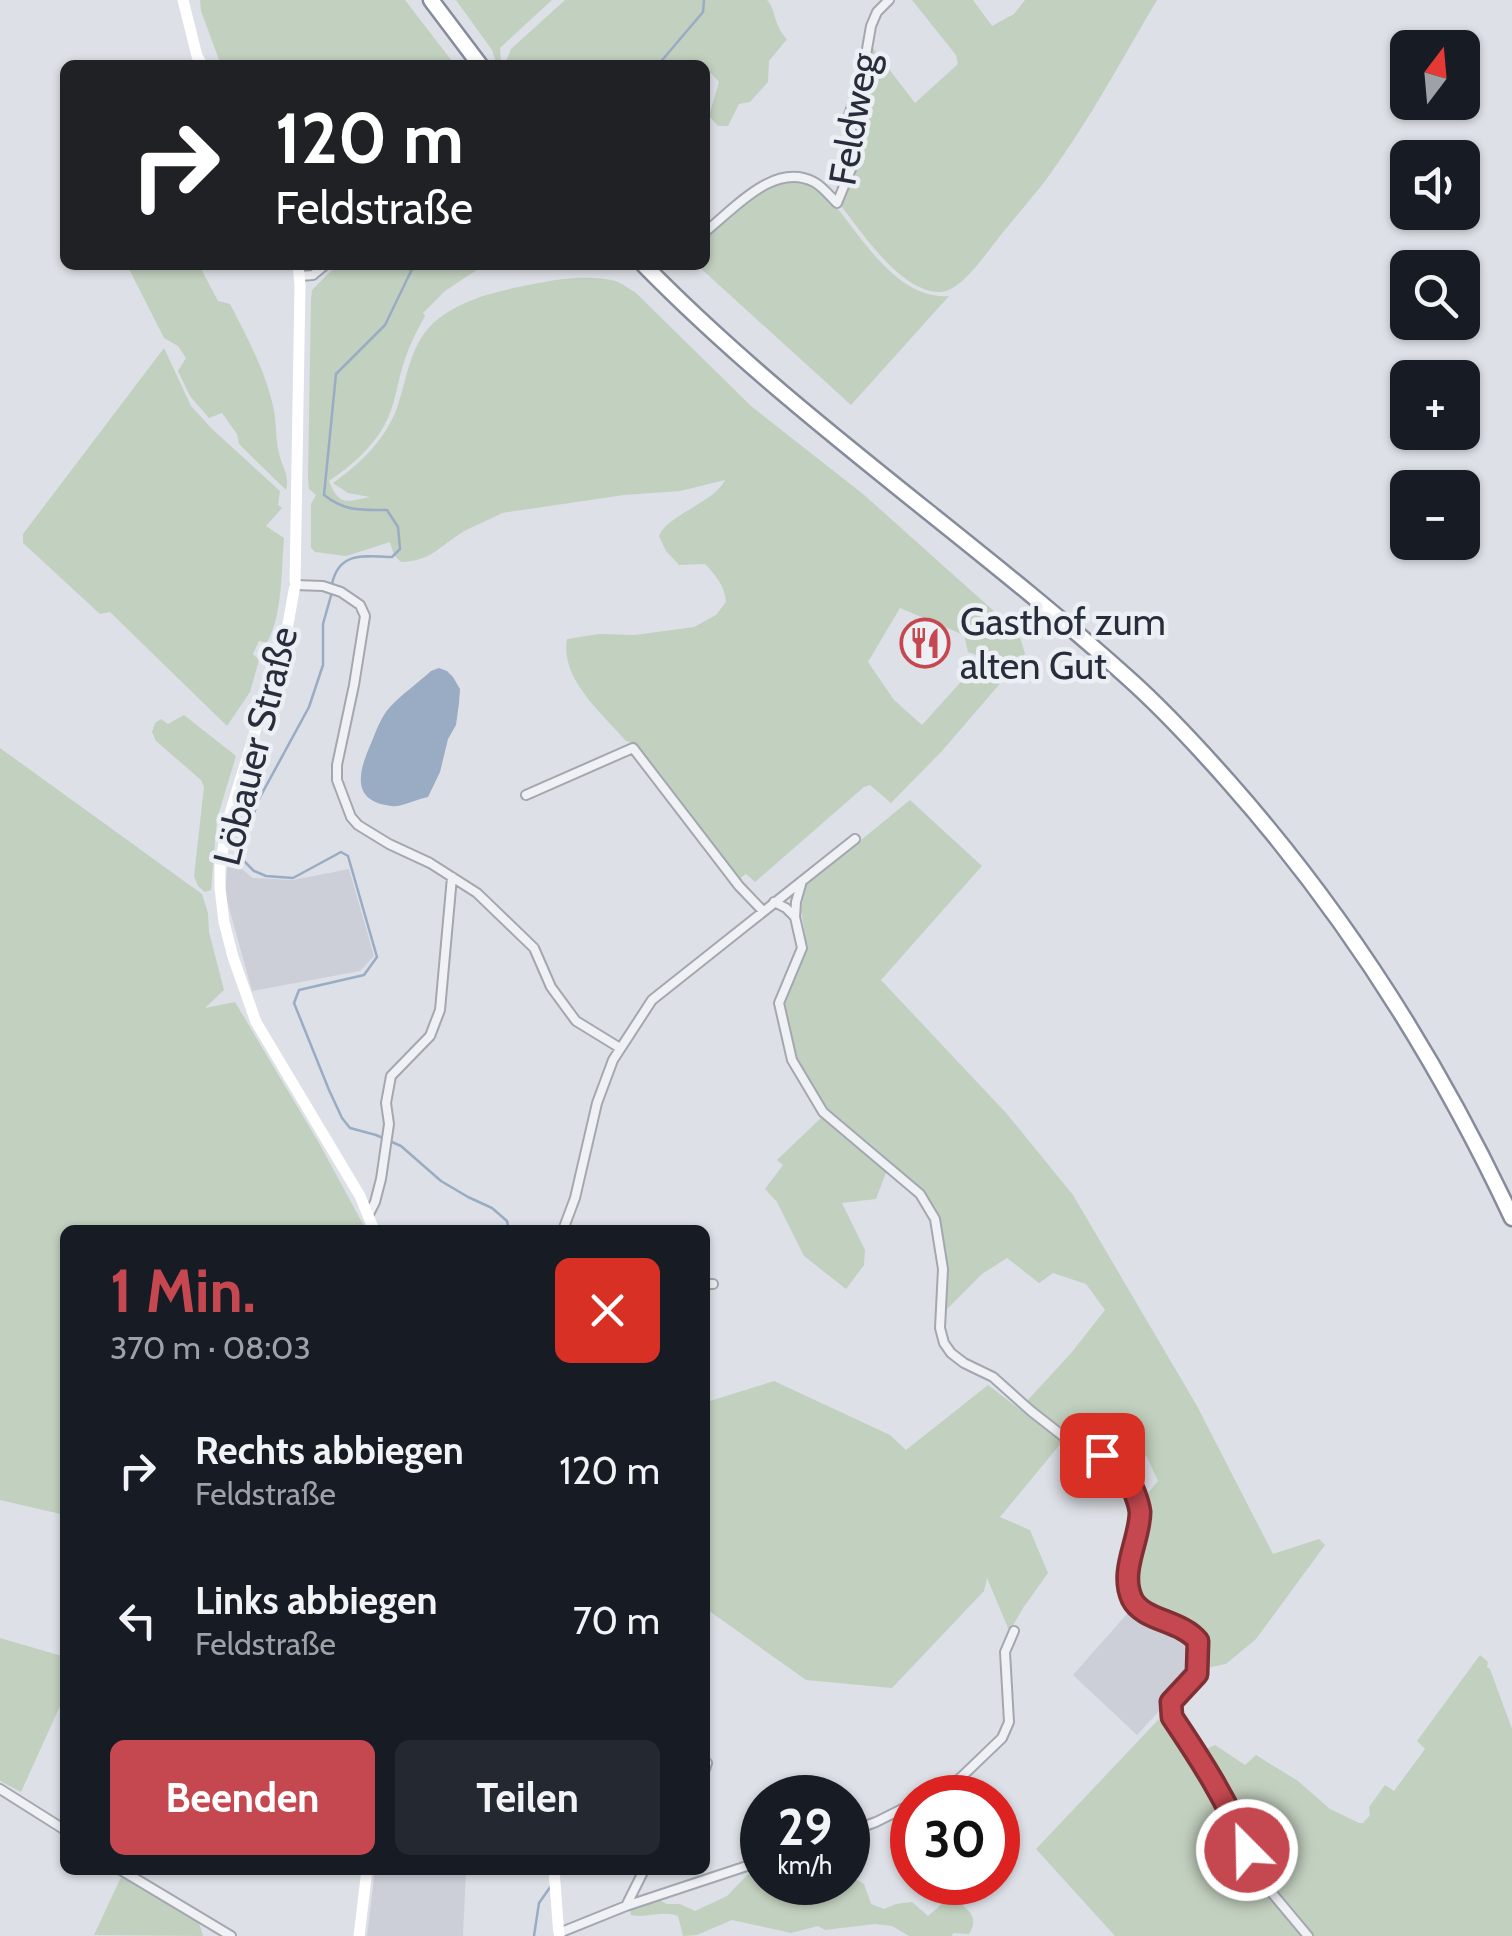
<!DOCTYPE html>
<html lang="de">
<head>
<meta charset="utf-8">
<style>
  :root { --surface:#171b24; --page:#242831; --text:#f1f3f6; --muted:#9ea1a6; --accent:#c54850 }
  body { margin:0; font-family:Cabin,sans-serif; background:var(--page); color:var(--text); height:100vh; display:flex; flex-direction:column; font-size:38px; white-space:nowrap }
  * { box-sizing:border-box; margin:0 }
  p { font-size:32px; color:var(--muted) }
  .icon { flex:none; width:55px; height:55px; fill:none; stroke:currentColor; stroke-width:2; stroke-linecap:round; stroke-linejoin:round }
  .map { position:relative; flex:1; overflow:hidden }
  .details { position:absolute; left:60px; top:1225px; width:650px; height:650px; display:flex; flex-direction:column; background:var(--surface); border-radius:15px; box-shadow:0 2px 8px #0004 }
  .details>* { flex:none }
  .guide { position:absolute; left:60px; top:60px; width:650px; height:210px; border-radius:15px; box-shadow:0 2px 8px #0004; background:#202124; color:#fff; overflow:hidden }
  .needle { width:65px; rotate:16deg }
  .fabs { position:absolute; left:1390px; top:30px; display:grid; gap:20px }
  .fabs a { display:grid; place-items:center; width:90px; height:90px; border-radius:15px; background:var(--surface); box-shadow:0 2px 8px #0004; font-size:50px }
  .speed { position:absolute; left:740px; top:1775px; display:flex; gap:20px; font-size:50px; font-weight:700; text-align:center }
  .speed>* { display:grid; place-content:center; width:130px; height:130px; border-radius:50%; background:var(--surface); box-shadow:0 2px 8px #0004; line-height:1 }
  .speed small { font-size:25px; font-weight:400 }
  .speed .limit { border:15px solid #d22; background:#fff; color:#111 }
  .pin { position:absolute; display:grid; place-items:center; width:85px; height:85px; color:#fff; margin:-42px; border-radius:20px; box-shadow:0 5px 15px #0006 }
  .me { position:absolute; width:110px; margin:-55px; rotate:337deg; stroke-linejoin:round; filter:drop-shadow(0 0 8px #0008) }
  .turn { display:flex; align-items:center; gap:35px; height:210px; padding:0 50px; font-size:45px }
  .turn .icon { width:130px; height:130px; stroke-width:2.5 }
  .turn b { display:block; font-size:70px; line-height:85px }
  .round { display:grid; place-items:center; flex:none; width:105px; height:105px; border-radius:15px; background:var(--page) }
  .head { display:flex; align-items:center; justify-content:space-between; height:170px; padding:0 50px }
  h1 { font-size:60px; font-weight:700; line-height:75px; color:var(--accent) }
  .action { display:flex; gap:20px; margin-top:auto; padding:20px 50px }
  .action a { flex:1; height:115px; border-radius:15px; background:var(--accent); color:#fff; font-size:40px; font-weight:700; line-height:115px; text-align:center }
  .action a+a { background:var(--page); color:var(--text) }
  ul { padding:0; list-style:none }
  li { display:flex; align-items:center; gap:30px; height:150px; padding:0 50px }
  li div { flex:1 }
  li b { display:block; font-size:38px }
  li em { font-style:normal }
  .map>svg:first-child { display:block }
  .built { fill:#cccfd8 }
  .green { fill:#c2d0bf }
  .water { fill:#9aabc4 }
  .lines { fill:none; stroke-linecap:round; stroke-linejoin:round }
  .stream { stroke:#9aabc4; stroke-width:2.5 }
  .street-casing { stroke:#a3a7b0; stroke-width:12 }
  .highway-casing { stroke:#868c9c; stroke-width:19 }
  .street { stroke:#f0f1f5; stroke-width:8 }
  .secondary { stroke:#fff; stroke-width:11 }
  .highway { stroke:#fff; stroke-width:14 }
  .route-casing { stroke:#802f34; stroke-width:25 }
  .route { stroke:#c54850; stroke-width:18 }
  .labels { text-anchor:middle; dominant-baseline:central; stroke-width:9; stroke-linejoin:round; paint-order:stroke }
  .street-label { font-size:38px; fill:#282d3c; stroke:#eceff4 }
  .poi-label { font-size:38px; fill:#282d3c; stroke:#eceff4; text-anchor:start }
</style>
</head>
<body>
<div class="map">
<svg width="1512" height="1936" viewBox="0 0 1512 1936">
  <rect width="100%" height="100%" fill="#dde0e6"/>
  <path class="built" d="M228,858L253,878L293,880L349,869L374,956L360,971L252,991L225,893Z
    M1133,1607L1141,1613L1183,1631L1195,1642L1194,1673L1137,1735L1073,1675Z
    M375,1870H466L463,1936H367Z"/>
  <path class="green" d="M200,0H405L455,65H221L201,11Z
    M456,0H552L500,48L501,65H497L492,50Z
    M565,0H767C776,9 773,25 787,39L769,61L768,82L750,102L739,104L728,126H718L709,116L719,82L711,73L705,75V65H508L506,61L511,49Z
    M912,0H973L992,26L1014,14L1025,0H1157C1122,59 1089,121 1048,177C1033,197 1016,216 1000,236C987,252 961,292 940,292C900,292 861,231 839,203L852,172V121L869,43L915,103L958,64L956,55Z
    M785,179C792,180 802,179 808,182C819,186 829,199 837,208C865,242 899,300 949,296L851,405L697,265H705V236L768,186Z
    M127,265H199L218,301L230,304C247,337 265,370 273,406C277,422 275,438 279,453C282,468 290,475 286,490L239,444L237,434L222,413L209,418L190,396L178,371L186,358L178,346L164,338Z
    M337,265H484L445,291L423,313L425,316C417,330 410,344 405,359C397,381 396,405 384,426C370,450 351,466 329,481C339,506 345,502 370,497L348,493L333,483C361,463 385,440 397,408C408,376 410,341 438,319C467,296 504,290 539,283C562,278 592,275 615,281C622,283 629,289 635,292L751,406L863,494L1005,621L1021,640L1025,654L1020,662L1011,667L968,652L964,635L900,608L868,662L894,700L922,725L978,663C989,665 1002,666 1004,679L942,751L891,803L870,785L864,787L755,882L746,874L739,879L635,744L626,741C602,713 560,679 567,639L599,634L635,635L694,627L716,615L726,602C725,587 716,575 705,564L679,565L666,551L659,536C667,515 715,502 725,480L680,491L624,495L502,513C488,521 471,526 458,535C439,548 427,562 401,562L394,555L390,542L346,556L315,552L311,548V504L316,495L309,489L308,479C309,418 310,360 311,299L312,290Z
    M164,348L191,406L212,429L280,491L278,505L282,508L266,526L284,538C281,572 283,613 267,643L259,641L253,654L259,660L250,692L227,726L110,612L100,614L23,543V534Z
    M184,715L236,756L217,819L211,890L205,892L198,886L194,876L204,787L201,780L156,741L152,732L155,723L161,719L168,724Z
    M0,748L202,894L208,913L209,932L224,990L205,1008L235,1002L319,1143L364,1226L361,1230H65V1515L0,1500Z
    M910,800L982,866L881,980L1007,1114L1073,1195L1197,1406L1273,1554L1319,1539L1325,1545L1256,1639L1226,1664L1206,1668L1202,1664C1203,1656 1204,1646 1201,1640C1191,1616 1151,1617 1135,1594C1132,1561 1144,1530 1144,1498L1158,1481L1147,1457L1139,1453L1116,1458L1080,1442L1065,1434L1027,1401L1072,1352L1105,1310L1086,1284L1053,1273L1039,1283L1007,1258L982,1274L944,1312L946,1269L944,1242L938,1218L930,1200L883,1155L829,1110L817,1095L798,1064L791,1047L782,1005L807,948L801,910L806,885Z
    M823,1116L887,1170L876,1199L842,1203L865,1250L864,1265L846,1289L804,1256L777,1202L765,1189L783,1165L777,1160Z
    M774,1381L890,1435L906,1450L988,1385L1062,1442L1000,1517L1030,1530L1048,1573L1023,1608L1011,1629L1008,1628L987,1578L984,1591L892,1688L806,1680L705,1608V1406L710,1401Z
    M0,1638L65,1657V1695L21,1792L0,1781Z
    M1480,1655L1488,1662L1487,1667L1490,1669L1512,1729V1936H1314L1268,1881L1256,1860L1236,1806L1200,1752L1215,1745L1245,1765L1256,1755L1298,1781L1330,1809L1359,1823H1363L1370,1815L1369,1807L1385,1785L1394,1791L1425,1749L1417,1741Z
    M1159,1719L1187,1747L1212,1784L1258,1882L1304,1936H1115L1036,1849Z
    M762,1865V1882H848L849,1875L864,1884L871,1904L884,1909L896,1904L912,1902L928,1916L943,1903L954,1900C968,1908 980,1917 969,1934L953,1933L952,1936H909L892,1926L875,1924L825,1930L818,1926L791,1933L732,1920L697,1935L683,1936L678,1916C662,1910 647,1919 631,1915L630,1909L659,1900L667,1904H680L695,1911L727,1896L755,1867Z
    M122,1875L198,1919L203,1936L94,1935Z"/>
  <path class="water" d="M439,668L447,671L453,677L460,689L459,703L456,725L448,739L440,772L428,797C416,799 401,808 391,806C348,801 360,768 372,741C377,729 381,717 390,707C402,694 418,683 431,671Z"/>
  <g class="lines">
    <path class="stream" d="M658,65L703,12L704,0
      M332,584C339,551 365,556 392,557L400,549L398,527L387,510C361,510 346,512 324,495L336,374L385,325L414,265
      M332,592L323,624V665L309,707L259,799L242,846L244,861L254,871L266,876L293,878L341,852L348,856L377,957L364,975L299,990L294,1003L329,1090L342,1118L350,1128L376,1135L401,1146L441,1181L468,1197L492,1208L507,1221L509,1230
      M534,1936L539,1903L551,1886"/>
    <g class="street-casing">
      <path id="street" d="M705,232C734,209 774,161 814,182C822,186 830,196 837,203L851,169L854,153L849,115L862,78L871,26L877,12L889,0
        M300,276L313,275L325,265
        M295,585L323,586L341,592L360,605L365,616L354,685L337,765V780L351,817L358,825L389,844L430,863L477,893L534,948L551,987L576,1021L620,1048
        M526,795L633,748L739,886L762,910
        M802,881L796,902L795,917L802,948L779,1003L792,1060L823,1112L920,1194L935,1219L943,1269L940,1328L944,1343L951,1353L964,1363L993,1377L1031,1411L1068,1440L1116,1463L1124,1472L1137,1499L1140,1513L1132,1546L1129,1579L1133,1601L1142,1610L1185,1629L1197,1641V1674L1171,1703L1172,1717L1221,1792L1262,1881L1308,1936
        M774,902L786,908L795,917
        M369,1214L375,1202L381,1179L389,1124L386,1103L391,1076L430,1036L440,1010L452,877
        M563,1230L575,1198L597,1103L613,1060L652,1000L855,839
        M705,1284H713
        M705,1769L707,1763
        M0,1789L65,1830
        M926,1798L953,1785L1002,1738L1009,1722L1005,1652L1014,1631
        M848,1832L876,1822L912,1804
        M121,1870L231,1936
        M626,1906L644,1870
        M559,1933L626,1906L762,1861"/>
    </g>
    <g class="highway-casing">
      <path id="highway" d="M431,0L480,65
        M644,265C793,417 970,536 1128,678C1164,710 1197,746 1228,781C1344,912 1438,1060 1512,1218"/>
    </g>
    <use href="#street" class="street"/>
    <path class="secondary" d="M183,0L197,56L202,65
      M298,265L300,285L295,585L288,624L228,820L220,866V888L224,922L233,957L256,1022L360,1196L374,1230
      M554,1870L559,1936
      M359,1936L367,1870"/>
    <use href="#highway" class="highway"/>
  </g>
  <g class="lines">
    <g class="route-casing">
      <path id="route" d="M1102,1455C1118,1464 1126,1473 1133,1489C1136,1496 1139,1504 1140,1512C1140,1540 1119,1571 1132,1599C1143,1621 1181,1620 1198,1641L1197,1674L1171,1702L1172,1717C1201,1760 1228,1802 1247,1850"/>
    </g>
    <use href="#route" class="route"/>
  </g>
  <defs>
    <g id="restaurant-ring" transform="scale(2.5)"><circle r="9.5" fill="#eceff4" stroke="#c54850" stroke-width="1.5"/><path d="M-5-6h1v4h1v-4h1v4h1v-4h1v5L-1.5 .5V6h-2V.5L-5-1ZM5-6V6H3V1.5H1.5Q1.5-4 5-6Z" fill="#c54850"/></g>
  </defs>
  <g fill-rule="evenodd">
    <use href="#restaurant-ring" x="925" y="643"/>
  </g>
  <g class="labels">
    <g class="street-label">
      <text transform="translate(853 119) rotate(-80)">Feldweg</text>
      <text transform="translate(255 746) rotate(-76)">Löbauer Straße</text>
    </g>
    <g class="poi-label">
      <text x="960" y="621">Gasthof zum<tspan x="960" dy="44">alten Gut</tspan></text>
    </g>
  </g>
</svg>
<div class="fabs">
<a><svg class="needle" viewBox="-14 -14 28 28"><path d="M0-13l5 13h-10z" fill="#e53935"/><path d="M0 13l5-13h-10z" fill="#9ea1a6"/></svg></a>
<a><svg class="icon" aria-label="sound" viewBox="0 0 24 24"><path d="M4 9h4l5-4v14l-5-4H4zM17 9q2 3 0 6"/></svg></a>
<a><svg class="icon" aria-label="search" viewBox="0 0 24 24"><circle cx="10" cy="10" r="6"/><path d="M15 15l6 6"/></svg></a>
<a>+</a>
<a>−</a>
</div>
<div class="speed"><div>29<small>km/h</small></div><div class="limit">30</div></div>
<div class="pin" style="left:1102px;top:1455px;background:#d93025"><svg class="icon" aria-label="arrive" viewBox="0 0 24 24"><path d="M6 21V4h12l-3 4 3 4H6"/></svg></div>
<svg class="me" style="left:1247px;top:1850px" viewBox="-20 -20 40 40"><circle r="17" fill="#c54850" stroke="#fff" stroke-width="3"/><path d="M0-11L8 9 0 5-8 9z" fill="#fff"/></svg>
<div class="guide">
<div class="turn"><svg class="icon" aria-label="right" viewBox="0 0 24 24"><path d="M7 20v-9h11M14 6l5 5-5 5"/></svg><div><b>120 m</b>Feldstraße</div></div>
</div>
<section class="details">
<div class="head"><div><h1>1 Min.</h1><p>370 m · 08:03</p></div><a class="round" style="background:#d93025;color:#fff"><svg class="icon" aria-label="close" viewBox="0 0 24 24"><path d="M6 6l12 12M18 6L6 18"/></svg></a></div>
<ul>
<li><svg class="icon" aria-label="right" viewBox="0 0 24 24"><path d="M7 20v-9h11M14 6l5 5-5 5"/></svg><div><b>Rechts abbiegen</b><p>Feldstraße</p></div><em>120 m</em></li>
<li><svg class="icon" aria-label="left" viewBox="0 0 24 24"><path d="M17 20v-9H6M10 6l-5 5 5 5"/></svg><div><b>Links abbiegen</b><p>Feldstraße</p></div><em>70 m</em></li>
</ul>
<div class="action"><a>Beenden</a><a>Teilen</a></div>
</section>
</div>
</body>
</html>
